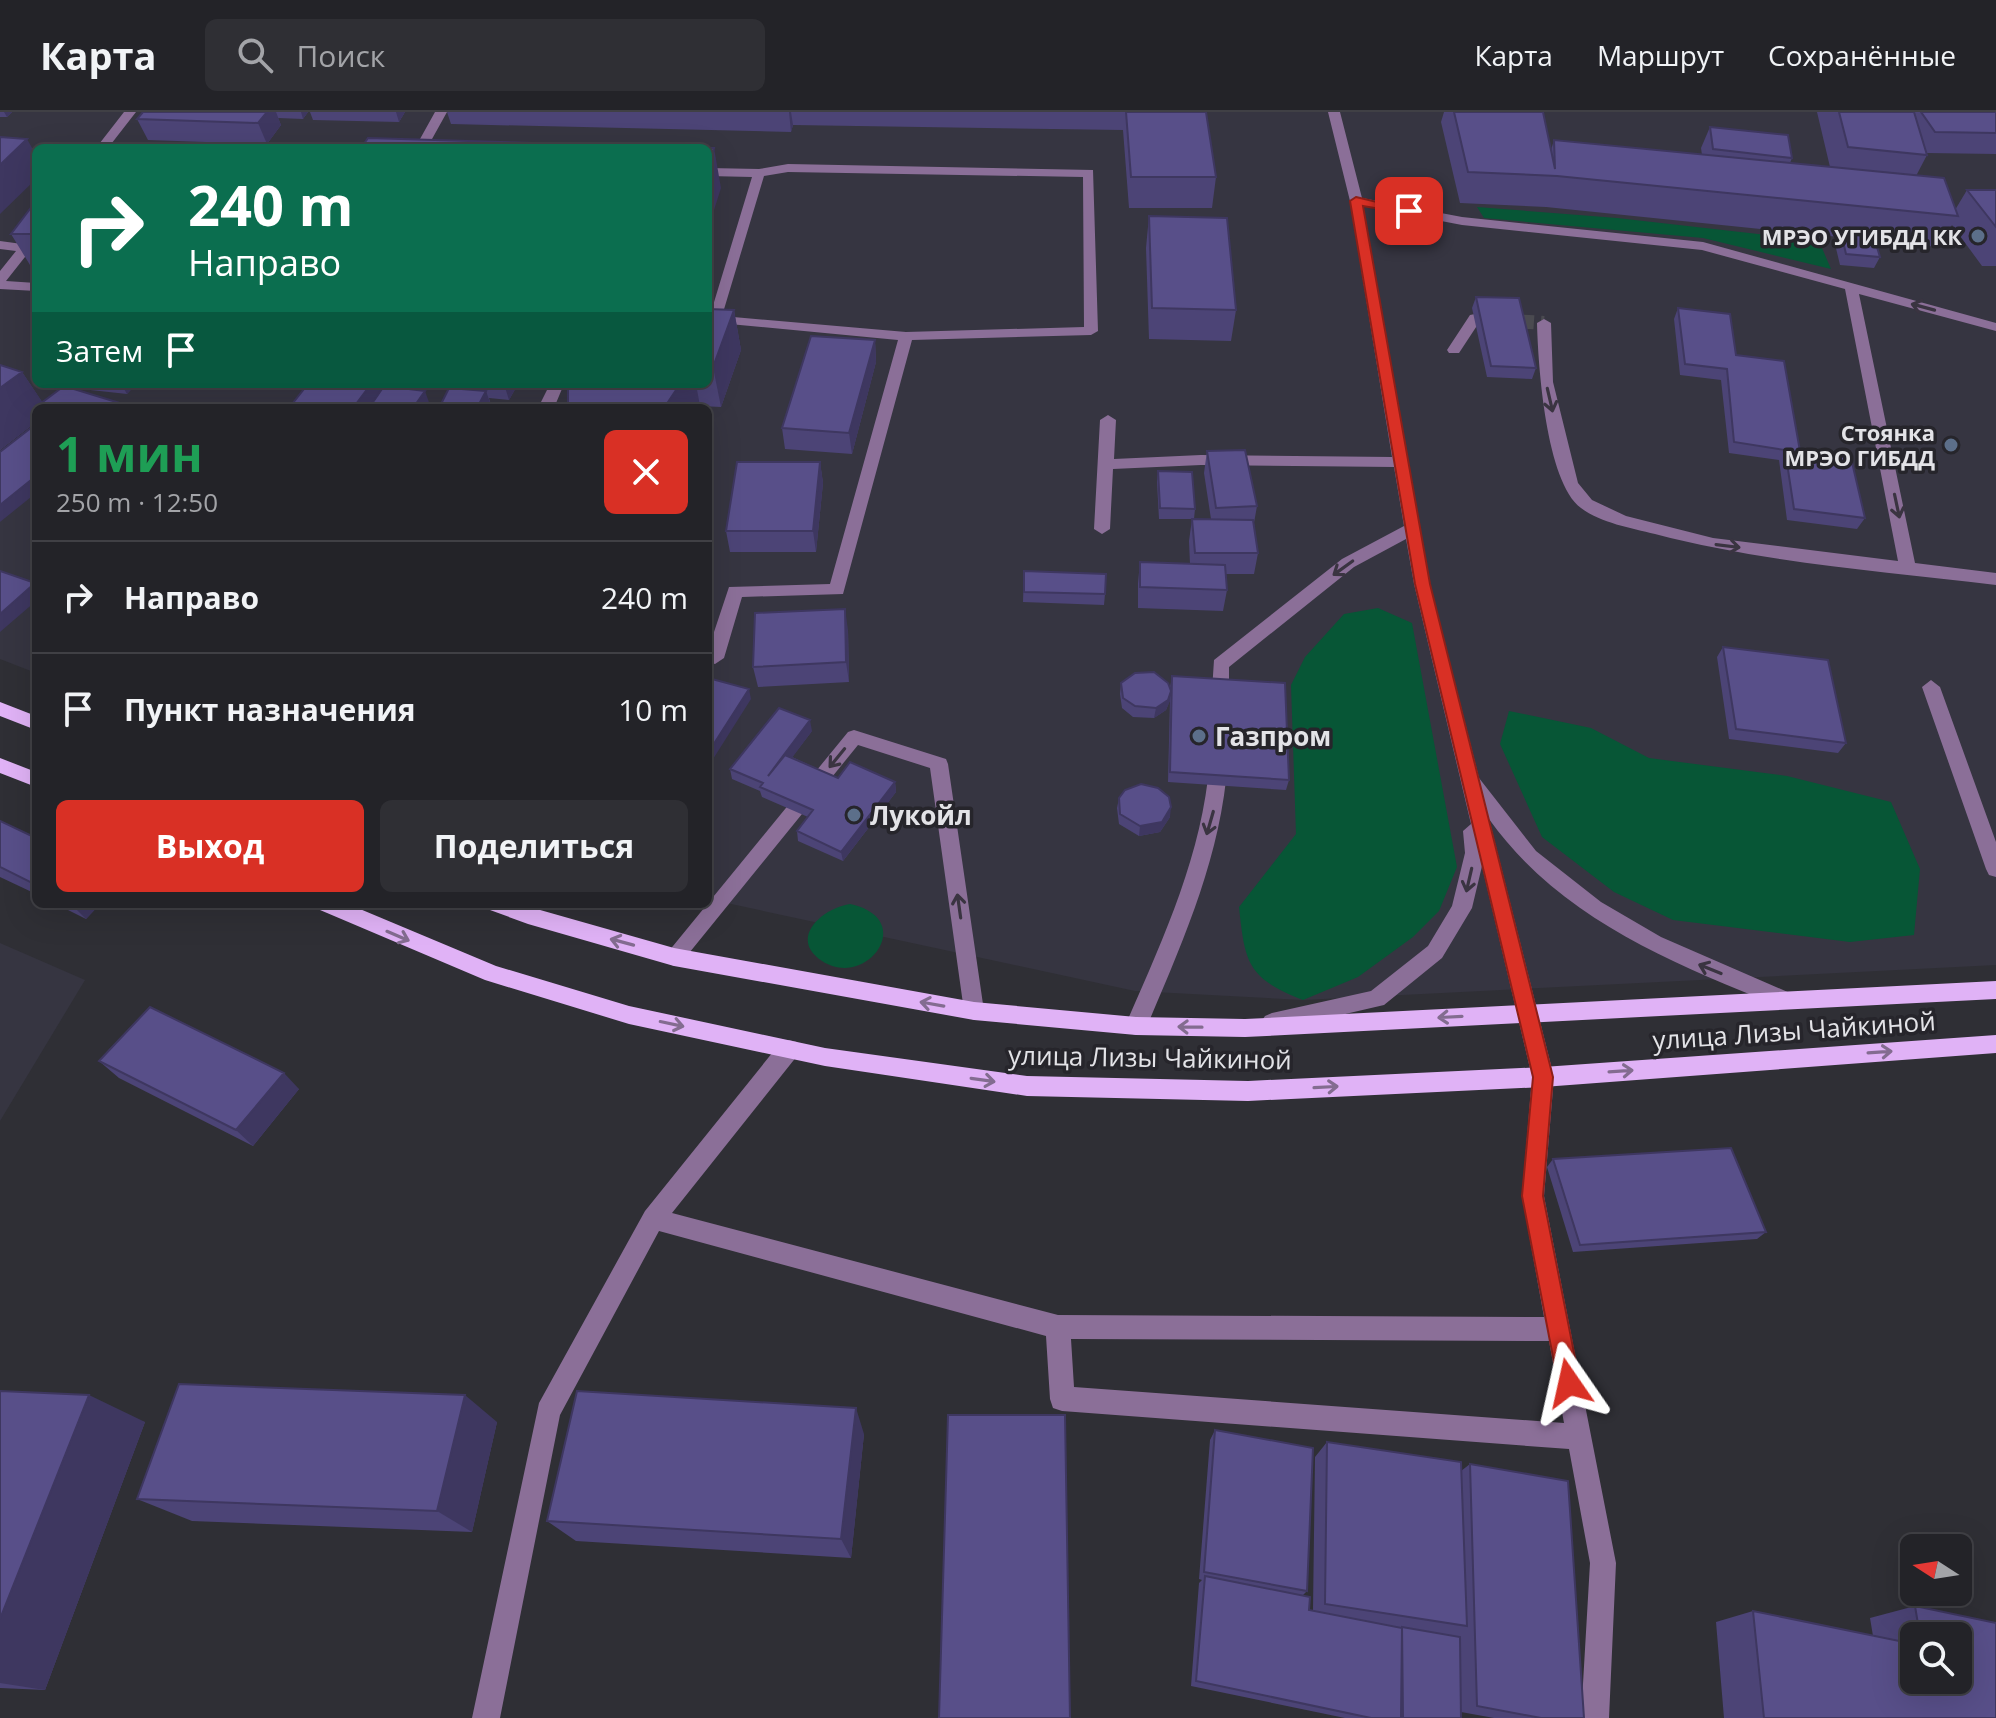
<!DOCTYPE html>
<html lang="ru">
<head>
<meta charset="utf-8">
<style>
  :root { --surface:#232328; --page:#2f2f34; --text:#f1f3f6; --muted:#a3a4a8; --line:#404045; --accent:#d93025 }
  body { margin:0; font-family:"Open Sans",sans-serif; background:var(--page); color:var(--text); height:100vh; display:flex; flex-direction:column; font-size:30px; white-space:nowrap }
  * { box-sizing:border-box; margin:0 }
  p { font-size:26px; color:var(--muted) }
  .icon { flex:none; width:44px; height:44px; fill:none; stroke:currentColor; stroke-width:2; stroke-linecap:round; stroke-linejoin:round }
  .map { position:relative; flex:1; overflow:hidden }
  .side { position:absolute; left:32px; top:292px; width:680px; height:504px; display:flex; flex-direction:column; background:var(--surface); border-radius:12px; box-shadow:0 8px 32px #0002,0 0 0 2px var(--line) }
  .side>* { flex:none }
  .hud { position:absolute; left:32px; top:32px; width:680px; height:244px; border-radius:12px; box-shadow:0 8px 32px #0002,0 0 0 2px var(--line); background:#0b6e4f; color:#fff; overflow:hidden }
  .needle { width:52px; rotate:282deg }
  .tools { position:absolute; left:1900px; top:1422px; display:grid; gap:16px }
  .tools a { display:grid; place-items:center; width:72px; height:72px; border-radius:12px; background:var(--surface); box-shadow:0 8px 32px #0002,0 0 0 2px var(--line); font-size:40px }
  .pin { position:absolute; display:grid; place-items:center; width:68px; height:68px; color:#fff; margin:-34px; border-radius:16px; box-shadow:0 4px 12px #0006 }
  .me { position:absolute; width:88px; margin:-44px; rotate:349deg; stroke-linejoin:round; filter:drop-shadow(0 0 6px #0008) }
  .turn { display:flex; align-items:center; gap:28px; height:168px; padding:0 24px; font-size:36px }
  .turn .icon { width:104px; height:104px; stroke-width:2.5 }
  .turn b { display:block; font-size:56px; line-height:68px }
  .then { display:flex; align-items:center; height:76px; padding:0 24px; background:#0003; gap:16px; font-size:30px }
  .round { display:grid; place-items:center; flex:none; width:84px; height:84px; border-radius:12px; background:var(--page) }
  .summary { display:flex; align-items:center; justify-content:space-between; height:136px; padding:0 24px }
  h1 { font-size:48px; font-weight:700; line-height:60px; color:#1e9e55 }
  .primary-button { display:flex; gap:16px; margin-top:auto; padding:16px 24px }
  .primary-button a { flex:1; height:92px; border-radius:12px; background:var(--accent); color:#fff; font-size:32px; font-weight:700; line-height:92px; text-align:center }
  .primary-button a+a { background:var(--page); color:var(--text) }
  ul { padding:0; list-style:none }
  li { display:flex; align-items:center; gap:24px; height:112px; padding:0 24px; border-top:2px solid var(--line) }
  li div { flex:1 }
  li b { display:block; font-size:30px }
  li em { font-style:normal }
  header { display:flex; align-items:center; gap:48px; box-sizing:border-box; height:112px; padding:0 40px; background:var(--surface); border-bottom:2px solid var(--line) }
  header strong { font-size:38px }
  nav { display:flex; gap:44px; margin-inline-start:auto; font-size:28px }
  .search { width:560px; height:72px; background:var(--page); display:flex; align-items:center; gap:20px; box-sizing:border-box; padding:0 28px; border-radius:12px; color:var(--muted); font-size:30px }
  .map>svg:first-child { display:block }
  .built { fill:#363541; fill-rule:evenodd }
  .green { fill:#075636 }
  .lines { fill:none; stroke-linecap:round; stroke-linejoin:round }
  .minor-tunnel { stroke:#4a4a50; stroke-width:14; stroke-dasharray:14 7; stroke-linecap:butt }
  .minor { fill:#8b6f98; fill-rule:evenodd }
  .major { fill:#e0b2f6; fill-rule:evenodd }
  .wall { fill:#4c4476; fill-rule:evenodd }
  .shaded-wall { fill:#3e3760 }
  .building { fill:#584f89; stroke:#3e3760; stroke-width:2 }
  .oneway { stroke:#3a3441 }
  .oneway2 { stroke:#836c90 }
  .route { fill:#d93025; stroke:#8d1f18; stroke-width:2 }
  .service-dot { fill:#5c6f8a; stroke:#26252b; stroke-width:3 }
  .labels { text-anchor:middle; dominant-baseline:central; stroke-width:7; stroke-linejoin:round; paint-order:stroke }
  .far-poi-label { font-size:22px; font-weight:bold; fill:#e3e3e7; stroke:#26252b; text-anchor:end }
  .poi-label { font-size:26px; font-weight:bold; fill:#e3e3e7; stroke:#26252b; text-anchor:start }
  .street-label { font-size:26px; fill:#e3e3e7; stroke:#26252b }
</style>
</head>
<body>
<header>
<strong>Карта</strong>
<div class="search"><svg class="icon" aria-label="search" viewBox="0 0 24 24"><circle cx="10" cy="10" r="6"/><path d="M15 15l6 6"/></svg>Поиск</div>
<nav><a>Карта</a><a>Маршрут</a><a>Сохранённые</a></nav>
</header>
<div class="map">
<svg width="1996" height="1606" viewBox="0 0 1996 1606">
  <rect width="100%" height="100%" fill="#2f2f35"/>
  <path class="built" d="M0,0H1996V853L1303,888L1135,879L708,787V296H36V561L0,547ZM36,36H708V272H36Z
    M0,831L85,868L0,1009Z"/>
  <path class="green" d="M1477,95L1617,106L1819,129L1831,157L1703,126L1484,106Z
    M1378,496L1412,511L1457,755L1439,799L1413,825L1358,865L1303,888C1247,866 1245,851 1239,795L1296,722L1291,573L1305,545L1344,502Z
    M1509,599L1591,616L1649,646L1787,664L1891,690L1920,757L1914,823L1850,830L1673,808L1614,780L1542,725L1500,632Z
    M850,792C919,807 866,878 822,849C788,827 822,796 850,792Z"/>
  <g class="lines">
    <path class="minor-tunnel" d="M1499,208L1544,211"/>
    <path class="minor" d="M124,0H136L108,36H96Z
      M435,0H447L427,36H415Z
      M1328,0H1340L1362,86L1462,105L1703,130L1996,211V219L1859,182L1915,451L1996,461V473C1882,459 1766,451 1655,422C1631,416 1601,411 1581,396C1546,370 1538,253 1537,211L1544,207L1551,211L1553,270L1578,371L1592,388L1626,404L1713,426L1898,449L1845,177L1702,138L1462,113L1363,94L1430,472L1479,666L1536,739L1601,790L1661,825L1790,881L1793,887L1790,893L1783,896L1776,893C1668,849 1559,805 1489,707L1554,965L1544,1084L1616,1451L1609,1606H1581L1590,1451L1569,1337L1062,1299L1053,1296L1050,1287L1046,1224L659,1119L560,1303L500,1606H472L539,1291L645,1099L781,930L789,928L797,930L800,937L797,944L672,1101L1058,1203L1544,1205L1522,1084L1532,965L1482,754L1472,796L1442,846L1384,893L1272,919L1265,916L1261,910L1265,904L1272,901L1371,879L1428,834L1452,794L1465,741L1463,719L1471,712L1414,472L1406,427L1354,455L1229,555V594L1220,601L1211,594L1214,548L1342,447L1404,414L1394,355L1201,353L1113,357L1110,417L1102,422L1094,417L1100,308L1108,303L1116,308L1114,347L1201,343L1392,345L1350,89ZM1071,1227L1549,1229L1564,1311L1074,1275Z
      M0,34L36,37V45L0,42Z
      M788,52L1093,58L1098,219L1091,223L912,228L843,482L742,485L724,546L715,552L708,550V538L729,475L830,472L898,228L708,210L752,65L708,64V56L759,57ZM788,60L1083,65L1084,215L906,220L722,204L764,64Z
      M36,118V131L6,169L36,171V179L0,177V159L16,139L0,137V129L22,132Z
      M1475,202L1482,206L1461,238L1459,241H1449L1447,238L1470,203Z
      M550,272H564L554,296H538Z
      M1931,568L1940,575L1996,730V765L1989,763L1986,757L1922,575Z
      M854,618L946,647L948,652L984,899L981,905L974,908L967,905L964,899L930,656L858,633L681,851L674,854L667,851L664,845L848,620Z
      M1219,639L1228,646C1222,742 1184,827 1147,914L1143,921L1136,923L1129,921L1125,914C1163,827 1203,742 1210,646Z"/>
    <path class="major" d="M0,590L36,604V618L0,604Z
      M0,646L36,660V675L0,661Z
      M317,792H348L496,854L629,894L825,936L1027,964L1248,969L1543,955L1996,923V941L1543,975L1248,989L1027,984L825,954L629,912L485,868L320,798Z
      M487,792H519L674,836L974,890L1136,905L1245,907L1996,869V887L1245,925L1136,923L974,908L674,854L528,812L490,798Z"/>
  </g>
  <path class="wall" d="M0,0H12L7,5H0Z
    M143,0H308L303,7L278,6L281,13L267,32L148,28L137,7Z
    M310,0H405L399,10L313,8Z
    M447,0H1206L1216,65L1212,96H1129L1123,18L793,13L791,20L451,12Z
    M1444,0H1543L1551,38L1554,28L1702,43L1701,36L1710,15L1792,46L1790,51L1830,55L1817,0H1996V42L1927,41V43L1916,64L1955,98L1967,78H1996V154H1982L1952,113L1939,135L1876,129L1880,145L1874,156L1840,153L1835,132L1839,125L1546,95L1460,91L1441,10Z
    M36,89V153H30L11,122Z
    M1149,104L1236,198L1231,229L1149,227L1146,136Z
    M1476,185L1536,256L1532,267L1487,265L1472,196Z
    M1678,196L1736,243L1800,339L1865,406L1857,417L1787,408L1779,348L1729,341L1721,268L1680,263L1674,207Z
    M708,197L734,198L741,238L721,295L700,294L699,296H566L568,293V272H708Z
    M875,228L876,250L852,342L785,337L782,316Z
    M0,253L22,260L42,290L64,274L62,272H136L127,282L72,276L136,296H36V310L0,338Z
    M480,272H518L509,288L489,286L492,296Z
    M1207,339L1257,394L1254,411L1258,441L1254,462H1226L1227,478L1223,499L1138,496V471L1140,450L1190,452L1189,429L1192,407H1159L1157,370L1158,359L1195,397L1194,407H1211L1204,361Z
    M820,350L823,371L816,440H730L726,419Z
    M1024,459L1105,482L1104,493L1023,490Z
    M848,518L849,570L758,575L753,555Z
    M1723,535L1846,631L1838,641L1729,627L1717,545Z
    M1172,564L1289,668L1286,678L1168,670L1170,588L1166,598L1154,606L1133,605L1122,596L1120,582L1121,571L1170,576Z
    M812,619L792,645L838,666L895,670L896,680L843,749L798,729L797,719L808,705L762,685L760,679L732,667L730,657Z
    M1119,686L1170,705L1160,720L1139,724L1119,712L1117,696Z
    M0,709L36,726V782L0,765Z
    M56,792H100L86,807Z
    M99,949L299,977L253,1034L119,966Z
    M1553,1047L1766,1120L1757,1127L1573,1140L1547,1055Z
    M0,1279L145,1310L45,1578L0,1576Z
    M497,1310L472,1420L192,1409L137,1387Z
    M1215,1318L1307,1479L1302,1484L1309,1498H1313L1315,1345L1327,1330L1461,1359L1470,1352L1584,1606H1494L1461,1600V1606H1345L1191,1574L1199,1471L1202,1468L1199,1467L1210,1328Z
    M864,1322L851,1446L576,1429L547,1409Z
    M1915,1494L1996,1511V1606H1724L1716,1510L1753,1499L1873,1524L1870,1506ZM1914,1524H1958V1568H1914Z"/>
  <path class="shaded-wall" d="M4,0H12L7,5Z
    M267,0H276L281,13L267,32L258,11Z
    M301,0H308L303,7Z
    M396,0H405L399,10Z
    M789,0H791L793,13L791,20Z
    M27,27L36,43V67L0,102V53Z
    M714,36L721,76L708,117V56Z
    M734,198L741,238L721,295L713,255Z
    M875,228L876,250L852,342L849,321Z
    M22,260L45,294L40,292L43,296H36V310L0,338V276Z
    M121,272H136L127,282Z
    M371,272H396L378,296H353Z
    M504,272H518L509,288Z
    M680,272H696L700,294L699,296H664Z
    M425,279L431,296H413Z
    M486,279L492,296H477Z
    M820,350L823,371L816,440L813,419Z
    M36,364V381L0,410V393Z
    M35,471L36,489L0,520V502Z
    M845,497L848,518L849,570L846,550Z
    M749,577L751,587L708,655V641Z
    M1171,579L1170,589L1166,598L1154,606L1156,596Z
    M810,608L812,619L771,674L768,664Z
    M895,670L896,680L843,749L841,740Z
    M1171,695L1170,705L1160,720L1139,724L1140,714Z
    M71,792H100L86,807Z
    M284,961L299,977L253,1034L236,1018Z
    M89,1283L145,1310L45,1578L0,1571V1507Z
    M465,1283L497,1310L472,1420L437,1399Z
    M856,1296L864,1322L851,1446L841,1427Z"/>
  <path class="building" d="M143,0H267L258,11L137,7Z
    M1126,0H1206L1216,65H1131Z
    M1454,0H1543L1555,57L1554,28L1944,66L1958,104L1557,64L1468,60Z
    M1839,0H1914L1927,43L1848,35Z
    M1921,0H1996V21L1935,20Z
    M1710,15L1788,23L1792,46L1713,37Z
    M0,25L27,27L0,53Z
    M368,26L705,36H361Z
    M708,36H714L708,56Z
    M1967,78H1996V115Z
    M36,89V122H11Z
    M1149,104L1227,106L1236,198L1152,196Z
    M1841,121L1874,125L1880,145L1846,142Z
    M1476,185L1519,186L1536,256L1491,254Z
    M1678,196L1730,202L1736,243L1784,249L1800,339L1851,346L1865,406L1794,397L1785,338L1734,330L1727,257L1685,252Z
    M708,197L734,198L713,255H708Z
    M811,224L875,228L849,321L782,316Z
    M0,253L22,260L0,276Z
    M308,272H371L353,296H289Z
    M568,272H680L664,296H566L568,293Z
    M64,274L136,296H52L40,292Z
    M384,274L425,279L413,296H369Z
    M449,276L486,279L477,296H439Z
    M36,312V364L0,393V340Z
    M1245,338L1257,394L1216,396L1207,339Z
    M737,350H820L813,419H726Z
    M1158,359L1192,360L1195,397L1160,396Z
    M1192,407L1253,408L1258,441H1195Z
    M1140,450L1225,453L1227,478L1140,475Z
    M0,459L35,471L0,502Z
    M1024,459L1106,462L1105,482L1024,480Z
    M845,497L846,550L753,555L755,501Z
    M1723,535L1828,548L1846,631L1736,617Z
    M1154,560L1168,571L1171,579L1168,588L1156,596L1135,594L1123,586L1121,571L1135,561Z
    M1172,564L1285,571L1289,668L1170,660Z
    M712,567L749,577L708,641V573Z
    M779,596L810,608L768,664L785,643L838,666L850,650L895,670L841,740L797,719L813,698L760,675L763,671L730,657Z
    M1141,672L1158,676L1169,685L1171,695L1162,710L1140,714L1120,702L1119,686L1125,678Z
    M0,709L36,726V773L0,755Z
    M150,895L284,961L236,1018L99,949Z
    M1731,1036L1766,1120L1580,1133L1553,1047Z
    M179,1272L465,1283L437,1399L137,1387Z
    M0,1279L89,1283L0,1507Z
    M577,1279L856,1296L841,1427L547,1409Z
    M948,1303H1065L1070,1606H939Z
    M1215,1318L1313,1336L1307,1479L1204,1460Z
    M1327,1330L1461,1350L1467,1514L1325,1492Z
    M1470,1352L1568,1369L1584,1606H1541L1477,1594Z
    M1205,1464L1310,1485L1309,1498L1402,1516L1401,1606H1371L1196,1569Z
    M1915,1494L1996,1511V1606H1764L1753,1499L1914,1532V1568H1958V1524H1920Z
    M1402,1515L1460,1525L1461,1606H1403Z"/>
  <defs><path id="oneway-shaft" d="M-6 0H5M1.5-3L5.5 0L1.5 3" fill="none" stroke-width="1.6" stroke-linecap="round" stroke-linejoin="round" transform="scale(2)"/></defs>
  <g class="oneway">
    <use href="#oneway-shaft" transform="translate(1923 195) rotate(-165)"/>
    <use href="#oneway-shaft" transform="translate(1550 288) rotate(77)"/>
    <use href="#oneway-shaft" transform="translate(1897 394) rotate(78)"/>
    <use href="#oneway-shaft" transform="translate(1728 434) rotate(7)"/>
    <use href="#oneway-shaft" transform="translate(1343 456) rotate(144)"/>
    <use href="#oneway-shaft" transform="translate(837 646) rotate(129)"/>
    <use href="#oneway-shaft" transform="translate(1210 711) rotate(106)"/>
    <use href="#oneway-shaft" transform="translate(1469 768) rotate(103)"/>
    <use href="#oneway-shaft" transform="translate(959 794) rotate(-98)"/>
    <use href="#oneway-shaft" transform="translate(1710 857) rotate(-158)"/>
  </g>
  <g class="oneway2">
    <use href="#oneway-shaft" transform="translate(398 824) rotate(23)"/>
    <use href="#oneway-shaft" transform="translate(622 830) rotate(-165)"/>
    <use href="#oneway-shaft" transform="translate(932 892) rotate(-170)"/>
    <use href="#oneway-shaft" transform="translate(1450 905) rotate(177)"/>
    <use href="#oneway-shaft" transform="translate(672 912) rotate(12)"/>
    <use href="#oneway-shaft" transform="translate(1190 915) rotate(-179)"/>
    <use href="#oneway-shaft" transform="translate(1880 940) rotate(-4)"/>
    <use href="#oneway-shaft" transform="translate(1621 959) rotate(-4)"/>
    <use href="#oneway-shaft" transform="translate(983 968) rotate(8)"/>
    <use href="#oneway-shaft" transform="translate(1326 975) rotate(-3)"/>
  </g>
  <path class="route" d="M1356,85L1415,99L1409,102L1363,94L1430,472L1553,965L1543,1084L1580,1271L1577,1279L1569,1283L1561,1279L1558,1271L1522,1084L1533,965L1415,472L1350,89Z"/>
  <g class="service-dot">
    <circle cx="1978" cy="124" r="8"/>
    <circle cx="1951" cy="333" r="8"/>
    <circle cx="1199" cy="624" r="8"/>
    <circle cx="854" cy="703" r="8"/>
  </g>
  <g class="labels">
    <g class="far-poi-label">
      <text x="1962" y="124">МРЭО УГИБДД КК</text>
      <text x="1935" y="320">Стоянка<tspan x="1935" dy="25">МРЭО ГИБДД</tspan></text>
    </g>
    <g class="poi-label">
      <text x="1215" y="624">Газпром</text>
      <text x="870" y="703">Лукойл</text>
    </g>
    <g class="street-label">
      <text transform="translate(1794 918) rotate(-4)">улица Лизы Чайкиной</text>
      <text transform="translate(1150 945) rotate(1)">улица Лизы Чайкиной</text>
    </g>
  </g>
</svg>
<div class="tools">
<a><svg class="needle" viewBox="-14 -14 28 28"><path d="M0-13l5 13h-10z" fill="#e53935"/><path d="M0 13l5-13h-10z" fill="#a3a4a8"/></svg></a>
<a><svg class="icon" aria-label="search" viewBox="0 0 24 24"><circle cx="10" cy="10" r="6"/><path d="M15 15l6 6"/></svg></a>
</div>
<div class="pin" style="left:1409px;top:99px;background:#d93025"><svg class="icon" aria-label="arrive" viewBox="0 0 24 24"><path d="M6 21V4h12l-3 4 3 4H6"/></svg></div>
<svg class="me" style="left:1569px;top:1271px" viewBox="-20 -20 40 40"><path d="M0-17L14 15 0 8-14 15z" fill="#d93025" stroke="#fff" stroke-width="4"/></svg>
<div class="hud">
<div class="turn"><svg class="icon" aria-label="right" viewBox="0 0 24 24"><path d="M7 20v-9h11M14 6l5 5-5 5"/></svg><div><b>240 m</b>Направо</div></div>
<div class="then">Затем<svg class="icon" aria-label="arrive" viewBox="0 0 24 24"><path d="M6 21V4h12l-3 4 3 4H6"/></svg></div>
</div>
<section class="side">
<div class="summary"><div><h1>1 мин</h1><p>250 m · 12:50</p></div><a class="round" style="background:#d93025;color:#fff"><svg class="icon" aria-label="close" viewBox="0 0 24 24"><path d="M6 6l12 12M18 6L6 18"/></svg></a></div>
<ul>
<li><svg class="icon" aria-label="right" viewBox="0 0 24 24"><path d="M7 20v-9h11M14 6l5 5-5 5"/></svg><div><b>Направо</b></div><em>240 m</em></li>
<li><svg class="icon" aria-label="arrive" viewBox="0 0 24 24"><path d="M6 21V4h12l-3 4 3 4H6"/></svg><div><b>Пункт назначения</b></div><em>10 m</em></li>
</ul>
<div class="primary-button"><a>Выход</a><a>Поделиться</a></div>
</section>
</div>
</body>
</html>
